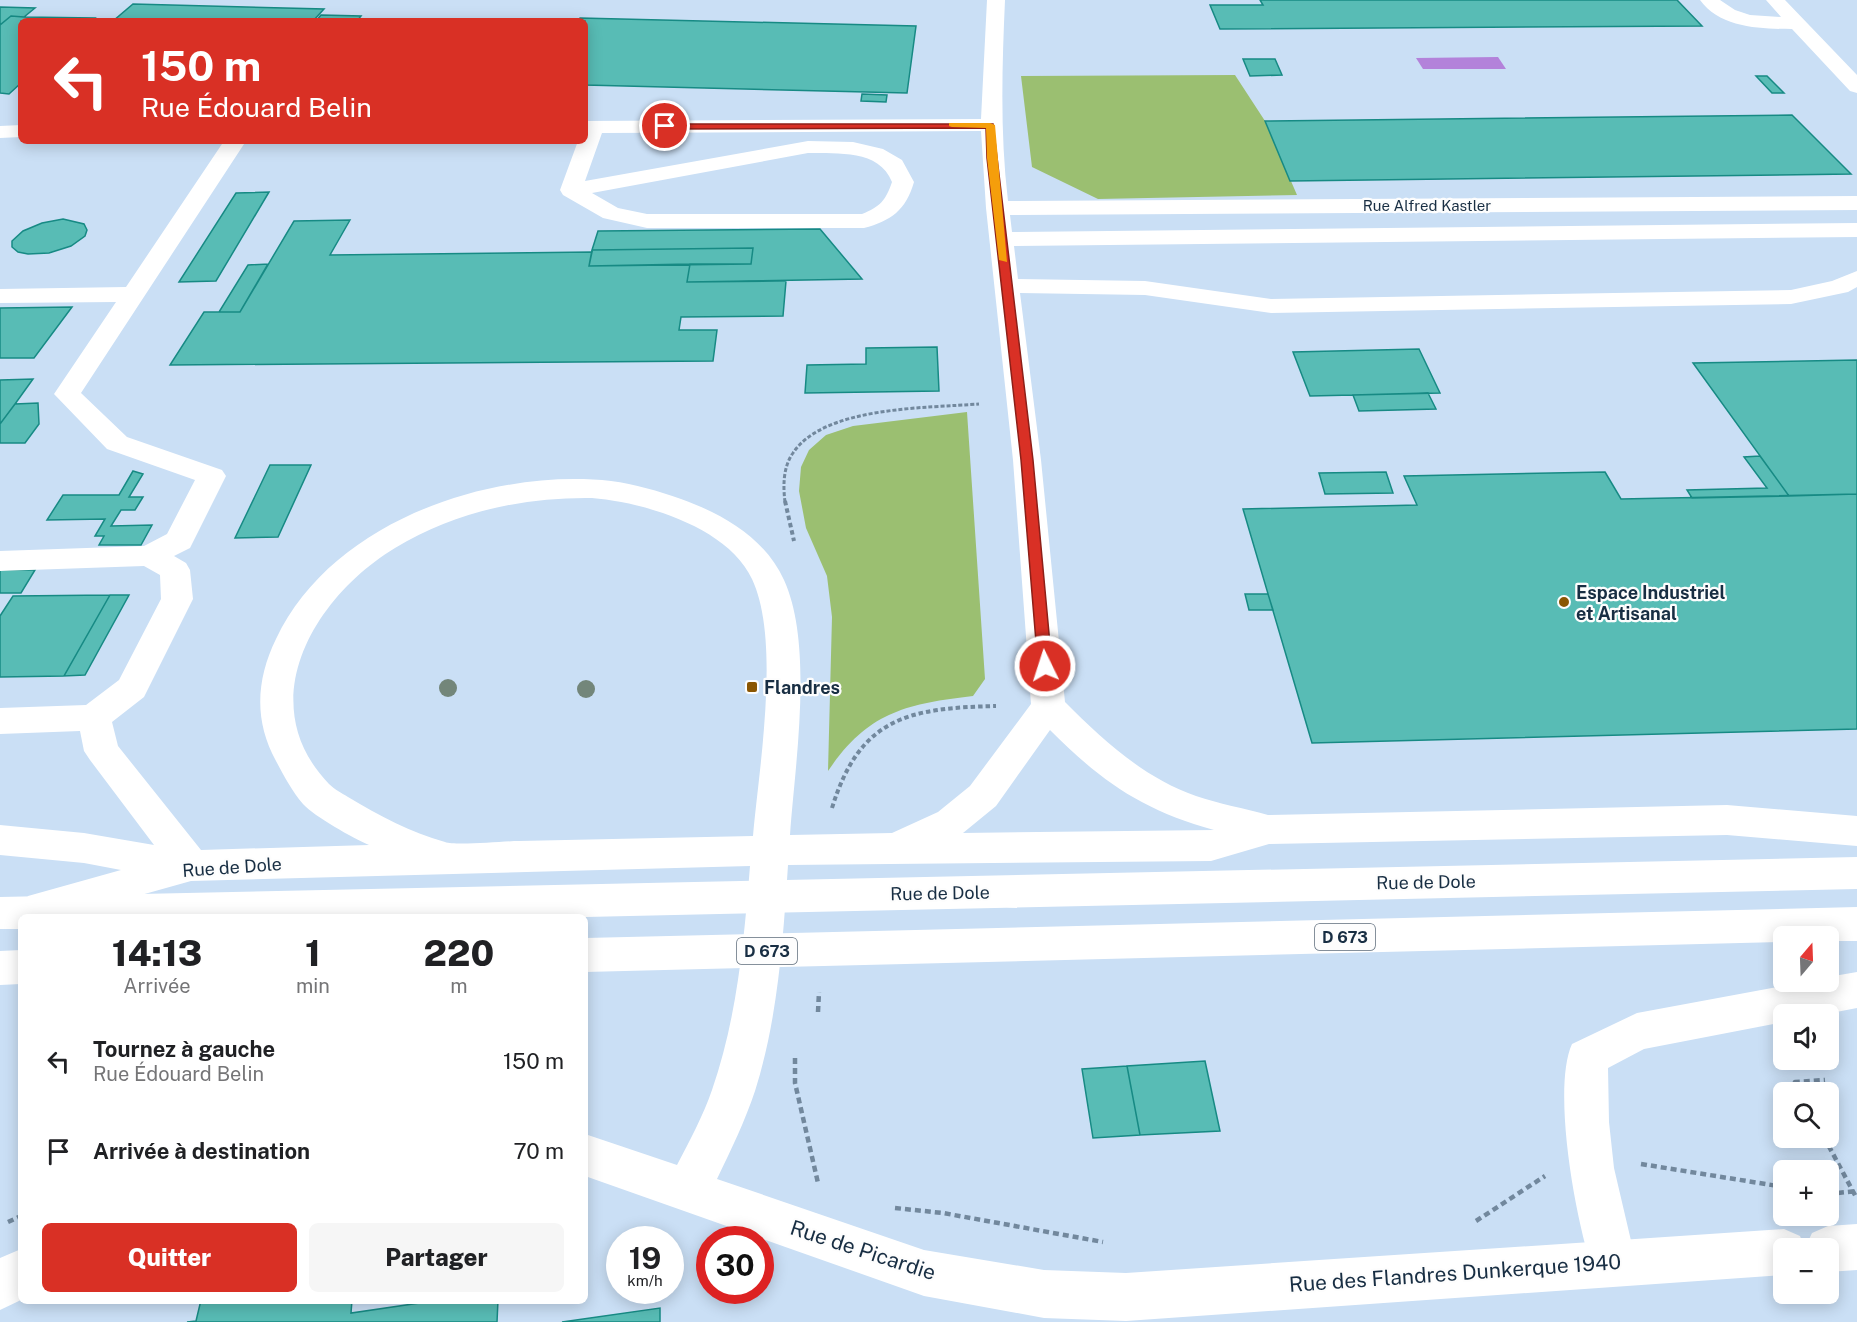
<!DOCTYPE html>
<html lang="fr">
<head>
<meta charset="utf-8">
<style>
  :root { --surface:#fff; --page:#f6f6f6; --text:#202124; --muted:#757577; --accent:#d93025 }
  body { margin:0; font-family:"Public Sans",sans-serif; background:var(--page); color:var(--text); height:100vh; display:flex; flex-direction:column; font-size:22px; white-space:nowrap }
  * { box-sizing:border-box; margin:0 }
  p { font-size:20px; color:var(--muted) }
  .icon { flex:none; width:33px; height:33px; fill:none; stroke:currentColor; stroke-width:2; stroke-linecap:round; stroke-linejoin:round }
  .map { position:relative; flex:1; overflow:hidden }
  .drawer { position:absolute; left:18px; top:914px; width:570px; height:390px; display:flex; flex-direction:column; background:var(--surface); border-radius:9px; box-shadow:0 3px 15px #0003 }
  .drawer>* { flex:none }
  .top-card { position:absolute; left:18px; top:18px; width:570px; height:126px; border-radius:9px; box-shadow:0 3px 15px #0003; background:#d93025; color:#fff; overflow:hidden }
  .needle { width:39px; rotate:19deg }
  .buttons { position:absolute; left:1773px; top:926px; display:grid; gap:12px }
  .buttons a { display:grid; place-items:center; width:66px; height:66px; border-radius:9px; background:var(--surface); box-shadow:0 3px 15px #0003; font-size:30px }
  .speed { position:absolute; left:606px; top:1226px; display:flex; gap:12px; font-size:30px; font-weight:700; text-align:center }
  .speed>* { display:grid; place-content:center; width:78px; height:78px; border-radius:50%; background:var(--surface); box-shadow:0 3px 15px #0003; line-height:1 }
  .speed small { font-size:15px; font-weight:400 }
  .speed .limit { border:9px solid #d22; background:#fff; color:#111 }
  .pin { position:absolute; display:grid; place-items:center; width:51px; height:51px; color:#fff; margin:-26px; border:3px solid #fff; border-radius:50%; box-shadow:0 2px 6px #0007 }
  .me { position:absolute; width:66px; margin:-33px; rotate:356deg; stroke-linejoin:round; filter:drop-shadow(0 0 4px #0008) }
  .turn { display:flex; align-items:center; gap:21px; height:126px; padding:0 24px; font-size:27px }
  .turn .icon { width:78px; height:78px; stroke-width:2.5 }
  .turn b { display:block; font-size:42px; line-height:51px }
  .eta { display:flex; justify-content:space-evenly; align-items:center; height:102px; text-align:center }
  .eta b { font-size:36px; font-weight:800; line-height:42px }
  .button { display:flex; gap:12px; margin-top:auto; padding:12px 24px }
  .button a { flex:1; height:69px; border-radius:9px; background:var(--accent); color:#fff; font-size:24px; font-weight:800; line-height:69px; text-align:center }
  .button a+a { background:var(--page); color:var(--text) }
  ul { padding:0; list-style:none }
  li { display:flex; align-items:center; gap:18px; height:90px; padding:0 24px }
  li div { flex:1 }
  li b { display:block; font-size:22px }
  li em { font-style:normal }
  .map>svg:first-child { display:block }
  .green { fill:#9bbf71 }
  .water { fill:#b382da }
  .building { fill:#58bcb5; stroke:#178a84; stroke-width:1.5 }
  .lines { fill:none; stroke-linecap:round; stroke-linejoin:round }
  .path-far2 { stroke:#72889d; stroke-width:3; stroke-dasharray:4 2; stroke-linecap:butt }
  .path-far1 { stroke:#72889d; stroke-width:4; stroke-dasharray:4.5 3; stroke-linecap:butt }
  .path { stroke:#72889d; stroke-width:4.5; stroke-dasharray:6 4; stroke-linecap:butt }
  .minor { fill:#fff; fill-rule:evenodd }
  .major { fill:#fff; fill-rule:evenodd }
  .tree { fill:#73867a }
  .route { fill:#d93025; stroke:#8d1f18; stroke-width:1.5 }
  .slow { fill:#f59e0b }
  .poi-dot { fill:#8a5602; stroke:#fdfdfd; stroke-width:2 }
  .labels { text-anchor:middle; dominant-baseline:central; stroke-width:4.5; stroke-linejoin:round; paint-order:stroke }
  .far-street-label { font-size:15px; fill:#182e43; stroke:#fdfdfd }
  .shield { fill:#fdfdfd; stroke:#5d6c7b; stroke-width:1.5 }
  .shield-label { font-size:16px; font-weight:bold; fill:#182e43 }
  .poi-label { font-size:18px; font-weight:bold; fill:#182e43; stroke:#fdfdfd; text-anchor:start }
  .street-label { font-size:18px; fill:#182e43; stroke:#fdfdfd }
  .near-street-label { font-size:21px; fill:#182e43; stroke:#fdfdfd }
</style>
</head>
<body>
<div class="map">
<svg width="1857" height="1322" viewBox="0 0 1857 1322">
  <rect width="100%" height="100%" fill="#cadff5"/>
  <path class="green" d="M1235,75L1265,121L1297,195L1098,199L1032,167L1021,76Z
    M967,412L985,679L973,696C906,704 868,712 828,771L832,617L827,576L806,528L799,491L801,467L809,450L826,435L853,426Z"/>
  <path class="water" d="M1498,57L1506,69H1423L1416,58Z"/>
  <path class="building" d="M1260,0H1677L1702,26L1220,29L1210,5H1263Z
    M133,4L324,9L313,21H113Z
    M0,7L35,8L24,17L11,16L0,25Z
    M321,15L361,16L357,21H316Z
    M11,16L24,17L95,18L92,21H21V83L9,94L0,93V25Z
    M580,18L916,26L907,93L585,85V21H578Z
    M1243,59H1275L1282,75L1250,76Z
    M1756,76H1767L1784,93H1772Z
    M862,94L887,95L886,102L861,101Z
    M1792,115L1851,174L1290,181L1265,121Z
    M269,192L216,281L179,282L236,193Z
    M63,219L84,224L87,230L85,236L71,246L49,253L28,254L18,252L12,247V241L23,231L42,223Z
    M350,220L330,255L592,252L589,266L690,264L687,282L786,281L783,316L681,317L679,330H717L713,361L170,365L204,312H240L294,221Z
    M820,229L862,279L687,282L690,264H751L753,248L592,250L598,231Z
    M753,248L751,264L589,266L592,250Z
    M268,264L240,312H219L248,265Z
    M72,307L34,358H0V308Z
    M937,347L939,391L805,393L807,365L866,364V348Z
    M1419,349L1440,393L1310,396L1293,352Z
    M1857,360V494L1789,496L1693,363Z
    M33,379L15,404L0,424V380Z
    M1428,393L1436,409L1359,411L1353,395Z
    M38,403L39,424L25,443H0V424L15,404Z
    M1760,456L1789,496L1692,498L1687,490L1767,488L1744,457Z
    M270,465H311L278,537L235,538Z
    M133,471L143,474L129,497H143L135,510H121L111,526L152,525L141,545H99L104,536H95L105,519L47,520L63,495H119Z
    M1386,472L1393,493L1325,494L1319,473Z
    M1605,472L1621,499L1857,494V729L1312,743L1243,509L1417,505L1404,476Z
    M0,570H35L21,593H0Z
    M1245,594H1268L1273,610H1249Z
    M110,595L64,676L0,677V616L13,596Z
    M110,595H129L85,675L64,676Z
    M1205,1061L1220,1131L1140,1135L1127,1066Z
    M1127,1066L1140,1135L1093,1138L1082,1069Z
    M201,1300H352L351,1313L440,1300H498L497,1322H187L196,1321Z
    M660,1308V1322H562Z"/>
  <g class="lines">
    <path class="path-far2" d="M785,502C783,486 783,467 793,453C824,406 928,408 979,404"/>
    <path class="path-far1" d="M785,501L794,541
      M832,808C860,717 909,708 996,706"/>
    <path class="path" d="M818,1012L819,992
      M795,1058V1083L818,1183
      M1800,1092L1795,1082L1825,1080
      M1824,1137L1856,1197
      M1641,1164L1784,1187
      M1828,1194L1857,1191
      M895,1208L943,1213L1103,1242
      M1476,1221L1545,1176
      M8,1222L21,1216"/>
    <path class="minor" d="M987,0H1005C1002,68 1000,134 1008,201L1857,196V210L1010,215L1012,232L1857,223V237L1014,246L1018,279L1145,281L1271,299L1791,290L1832,281L1857,271V287L1848,292L1791,304L1271,313L1145,295L1020,293L1041,460L1065,702C1103,740 1144,778 1196,796C1219,804 1244,808 1268,815L1727,805L1857,816V846L1727,835L1269,844L1211,861L788,865C783,941 778,1018 755,1091C745,1121 731,1150 717,1179L924,1250L1044,1270L1126,1273L1784,1229L1800,1236L1805,1248L1812,1233L1828,1226L1857,1224V1270L1828,1272V1248H1784V1275L1126,1321L1044,1318L924,1296L585,1176V1134L677,1165C690,1140 703,1116 712,1090C737,1018 744,941 750,866L191,881L66,916H27L23,907L28,896L121,870L84,863L0,855V825L84,833L154,845L90,760L84,751L80,731L0,734V708L86,705L119,680L161,599L160,575L144,566L0,571V551L144,546L167,534L195,480L107,449L54,394L116,302L0,303V289L126,287L224,141H246L81,393L127,437L222,470L226,476L190,548L174,556L186,563L190,570L193,599L144,697L112,722L118,746L201,850L369,845C353,838 315,817 303,804C292,791 284,776 276,761C254,721 256,680 276,639C331,522 489,468 611,481C635,484 658,491 681,499C723,514 765,538 784,580C814,646 795,763 790,835L892,833L938,812L970,786L1031,704L1013,460L986,208L981,131L602,133L585,181L808,141L853,142L883,149L902,160L914,182C906,210 891,221 864,228H647L603,218L563,195L560,190L578,141H585V121L981,119ZM808,153C838,154 879,149 892,182C886,200 880,207 862,214H647L618,208L592,193ZM592,498C643,502 728,527 752,579C781,641 759,767 753,836C675,838 597,839 519,841C504,841 456,846 445,842C410,832 380,816 348,797C342,793 335,790 329,784C251,703 314,597 395,548C454,512 523,497 592,498ZM1050,730C1102,782 1142,810 1214,830L963,833L996,806Z
      M1700,0H1720L1735,10L1750,15L1781,17L1766,0H1785L1857,75V93L1850,91L1792,29C1761,29 1720,28 1700,0Z
      M21,125V137L0,138V126Z
      M21,1249V1300L0,1310V1258Z"/>
    <path class="major" d="M1857,857V889L585,917L21,916V929H0V897Z
      M1857,907V941H1828V936H1784V942L585,972V938Z
      M21,950V984L0,985V951Z
      M1857,972V1008L1826,1014H1784V1022L1644,1049L1608,1068L1609,1122L1614,1168L1636,1262L1630,1279L1613,1285L1596,1279C1577,1231 1551,1090 1572,1044L1637,1013L1810,981H1828V977Z"/>
  </g>
  <g class="tree">
    <circle cx="448" cy="688" r="9"/>
    <circle cx="586" cy="689" r="9"/>
  </g>
  <path class="route" d="M662,124H993L1033,460L1052,666L1050,669H1040L1038,666L1021,460L987,158L986,128L665,129L662,128Z"/>
  <path class="slow" d="M949,123H990L995,125L1007,262L999,260L987,158L986,128L952,127L949,126Z"/>
  <g class="poi-dot">
    <circle cx="1564" cy="602" r="6"/>
    <rect x="746" y="681" width="12" height="12" rx="3"/>
  </g>
  <g class="labels">
    <g class="far-street-label">
      <text x="1427" y="205">Rue Alfred Kastler</text>
    </g>
    <g class="shield">
      <rect x="1315" y="924" width="60" height="26" rx="4.5"/>
      <rect x="737" y="938" width="60" height="26" rx="4.5"/>
    </g>
    <g class="shield-label">
      <text x="1345" y="937">D 673</text>
      <text x="767" y="951">D 673</text>
    </g>
    <g class="poi-label">
      <text x="1576" y="592">Espace Industriel<tspan x="1576" dy="21">et Artisanal</tspan></text>
      <text x="764" y="687">Flandres</text>
    </g>
    <g class="street-label">
      <text transform="translate(232 867) rotate(-4)">Rue de Dole</text>
      <text transform="translate(1426 882) rotate(-1)">Rue de Dole</text>
      <text transform="translate(940 893) rotate(-1)">Rue de Dole</text>
    </g>
    <g class="near-street-label">
      <text transform="translate(863 1250) rotate(18)">Rue de Picardie</text>
      <text transform="translate(1455 1273) rotate(-4)">Rue des Flandres Dunkerque 1940</text>
    </g>
  </g>
</svg>
<div class="buttons">
<a><svg class="needle" viewBox="-14 -14 28 28"><path d="M0-13l5 13h-10z" fill="#e53935"/><path d="M0 13l5-13h-10z" fill="#757577"/></svg></a>
<a><svg class="icon" aria-label="sound" viewBox="0 0 24 24"><path d="M4 9h4l5-4v14l-5-4H4zM17 9q2 3 0 6"/></svg></a>
<a><svg class="icon" aria-label="search" viewBox="0 0 24 24"><circle cx="10" cy="10" r="6"/><path d="M15 15l6 6"/></svg></a>
<a>+</a>
<a>−</a>
</div>
<div class="speed"><div>19<small>km/h</small></div><div class="limit">30</div></div>
<div class="pin" style="left:665px;top:126px;background:#d93025"><svg class="icon" aria-label="arrive" viewBox="0 0 24 24"><path d="M6 21V4h12l-3 4 3 4H6"/></svg></div>
<svg class="me" style="left:1045px;top:666px" viewBox="-20 -20 40 40"><circle r="17" fill="#d93025" stroke="#fff" stroke-width="3"/><path d="M0-11L8 9 0 5-8 9z" fill="#fff"/></svg>
<div class="top-card">
<div class="turn"><svg class="icon" aria-label="left" viewBox="0 0 24 24"><path d="M17 20v-9H6M10 6l-5 5 5 5"/></svg><div><b>150 m</b>Rue Édouard Belin</div></div>
</div>
<section class="drawer">
<div class="eta">
<div><b>14:13</b><p>Arrivée</p></div>
<div><b>1</b><p>min</p></div>
<div><b>220</b><p>m</p></div>
</div>
<ul>
<li><svg class="icon" aria-label="left" viewBox="0 0 24 24"><path d="M17 20v-9H6M10 6l-5 5 5 5"/></svg><div><b>Tournez à gauche</b><p>Rue Édouard Belin</p></div><em>150 m</em></li>
<li><svg class="icon" aria-label="arrive" viewBox="0 0 24 24"><path d="M6 21V4h12l-3 4 3 4H6"/></svg><div><b>Arrivée à destination</b></div><em>70 m</em></li>
</ul>
<div class="button"><a>Quitter</a><a>Partager</a></div>
</section>
</div>
</body>
</html>
